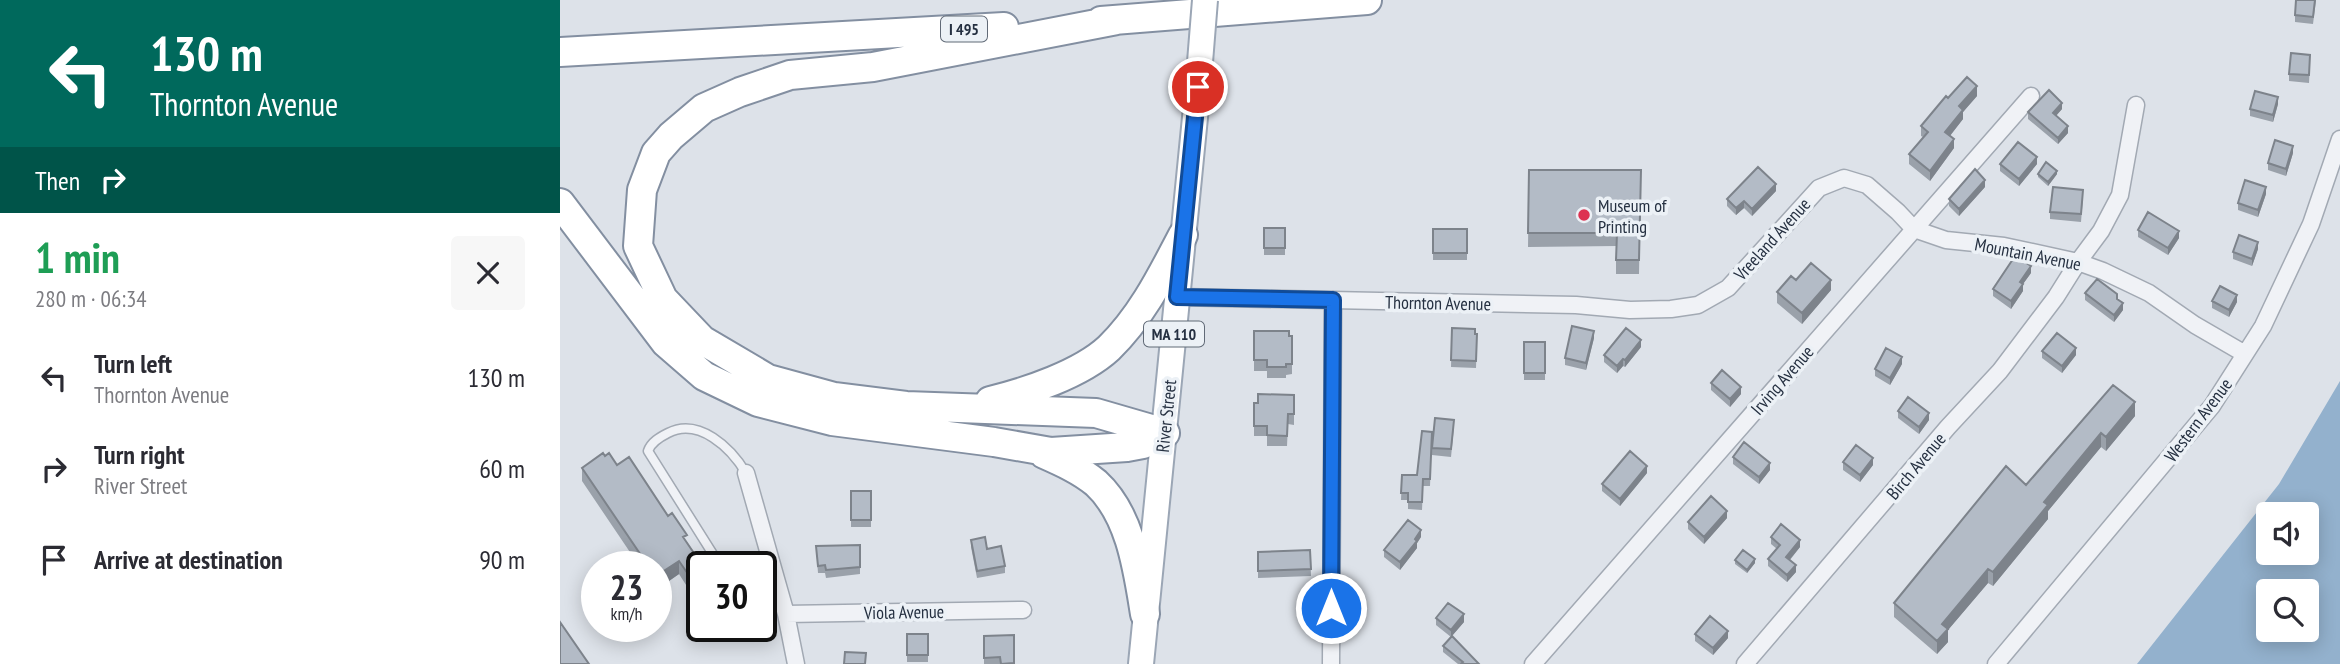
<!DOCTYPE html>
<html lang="en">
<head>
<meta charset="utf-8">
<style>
  :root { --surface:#fff; --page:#f7f7f7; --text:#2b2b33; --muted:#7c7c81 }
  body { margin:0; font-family:"PT Sans Narrow",sans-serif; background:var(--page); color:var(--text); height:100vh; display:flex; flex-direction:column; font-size:26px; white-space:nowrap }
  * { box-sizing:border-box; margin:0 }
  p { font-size:23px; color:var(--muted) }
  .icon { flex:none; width:38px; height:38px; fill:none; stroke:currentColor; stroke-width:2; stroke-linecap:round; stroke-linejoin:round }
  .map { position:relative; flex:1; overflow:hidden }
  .drawer { display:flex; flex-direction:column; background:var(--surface); width:560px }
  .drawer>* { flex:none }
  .banner { background:#00695c; color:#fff; overflow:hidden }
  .fabs { position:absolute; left:1696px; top:502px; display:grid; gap:14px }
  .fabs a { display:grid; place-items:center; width:63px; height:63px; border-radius:7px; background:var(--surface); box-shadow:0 4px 18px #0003; font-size:35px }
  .speed { position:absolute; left:21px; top:551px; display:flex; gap:14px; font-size:35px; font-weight:700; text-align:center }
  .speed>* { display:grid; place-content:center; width:91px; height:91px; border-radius:50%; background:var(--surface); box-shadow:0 4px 18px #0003; line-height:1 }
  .speed small { font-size:18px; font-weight:400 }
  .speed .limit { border:4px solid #111; border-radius:10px; background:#fff; color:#111 }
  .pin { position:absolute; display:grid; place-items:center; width:60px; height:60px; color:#fff; margin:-30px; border:4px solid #fff; border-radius:50%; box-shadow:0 2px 7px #0007 }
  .me { position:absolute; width:77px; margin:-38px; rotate:0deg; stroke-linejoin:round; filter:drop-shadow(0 0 5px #0008) }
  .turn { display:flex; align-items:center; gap:24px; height:147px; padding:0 35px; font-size:32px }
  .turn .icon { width:91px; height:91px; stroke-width:2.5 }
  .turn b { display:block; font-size:49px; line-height:60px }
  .then { display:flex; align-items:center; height:66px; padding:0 35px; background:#0003; gap:14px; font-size:26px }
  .round { display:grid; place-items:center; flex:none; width:74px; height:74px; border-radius:7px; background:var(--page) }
  .summary { display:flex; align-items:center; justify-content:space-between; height:119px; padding:0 35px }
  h1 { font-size:42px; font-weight:800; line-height:52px; color:#1e9e55 }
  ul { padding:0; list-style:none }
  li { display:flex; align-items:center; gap:21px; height:91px; padding:0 35px }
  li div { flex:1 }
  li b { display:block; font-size:26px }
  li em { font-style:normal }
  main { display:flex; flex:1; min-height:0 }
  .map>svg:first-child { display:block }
  .water { fill:#93b1cd; fill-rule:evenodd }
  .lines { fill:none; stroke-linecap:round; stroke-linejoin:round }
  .service-casing { stroke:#a2a9b3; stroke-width:11 }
  .minor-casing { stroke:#a2a9b3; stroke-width:19 }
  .primary-casing { stroke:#9ba6b5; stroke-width:28 }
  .motorway-casing { stroke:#838fa1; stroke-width:32 }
  .service { stroke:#f0f2f6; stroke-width:8 }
  .minor { stroke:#f0f2f6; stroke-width:16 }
  .primary { stroke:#fff; stroke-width:24 }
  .motorway { stroke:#fff; stroke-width:28 }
  .primary-bridge-casing { stroke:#9ba6b5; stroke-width:28; stroke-linecap:butt }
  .primary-bridge { stroke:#fff; stroke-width:24 }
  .wall { fill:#9aa1aa }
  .shaded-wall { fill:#7d838b }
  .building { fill:#b3bbc6; stroke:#7d838b; stroke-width:2 }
  .route-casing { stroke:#114b97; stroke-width:18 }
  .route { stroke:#1a73e8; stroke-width:12 }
  .poi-dot { fill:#dd3251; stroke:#ecf1f6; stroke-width:2.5 }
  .labels { text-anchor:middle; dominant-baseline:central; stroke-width:7; stroke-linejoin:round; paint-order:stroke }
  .shield { fill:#ecf1f6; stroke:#616a77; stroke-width:2 }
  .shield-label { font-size:16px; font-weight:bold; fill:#253041 }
  .poi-label { font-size:18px; fill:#253041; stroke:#ecf1f6; text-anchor:start }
  .street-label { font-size:18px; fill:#253041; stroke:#ecf1f6 }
</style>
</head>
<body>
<main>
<section class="drawer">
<div class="banner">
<div class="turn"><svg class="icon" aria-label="left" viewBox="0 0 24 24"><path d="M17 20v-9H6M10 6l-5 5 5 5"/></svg><div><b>130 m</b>Thornton Avenue</div></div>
<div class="then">Then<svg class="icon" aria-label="right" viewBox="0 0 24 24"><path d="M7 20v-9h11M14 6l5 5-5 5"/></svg></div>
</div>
<div class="summary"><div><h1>1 min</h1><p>280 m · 06:34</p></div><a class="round"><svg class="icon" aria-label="close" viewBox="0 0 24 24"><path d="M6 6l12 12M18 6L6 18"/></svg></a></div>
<ul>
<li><svg class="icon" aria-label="left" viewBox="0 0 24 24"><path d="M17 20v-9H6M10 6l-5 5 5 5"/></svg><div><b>Turn left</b><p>Thornton Avenue</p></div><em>130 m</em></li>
<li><svg class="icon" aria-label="right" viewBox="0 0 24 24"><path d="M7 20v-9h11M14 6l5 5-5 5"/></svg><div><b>Turn right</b><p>River Street</p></div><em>60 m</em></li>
<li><svg class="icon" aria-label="arrive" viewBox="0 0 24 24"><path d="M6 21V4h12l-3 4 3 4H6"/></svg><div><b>Arrive at destination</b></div><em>90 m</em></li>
</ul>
</section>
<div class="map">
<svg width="1780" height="664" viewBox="0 0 1780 664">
  <rect width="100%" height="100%" fill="#dde2e9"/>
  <path class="water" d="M1780,381V664H1577L1719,484ZM1708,514H1746V553H1708ZM1708,592H1746V630H1708Z"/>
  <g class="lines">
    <g class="service-casing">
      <path id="service" d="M161,567L88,451C91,442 100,437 108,433C139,417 171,448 186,473"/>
    </g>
    <g class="minor-casing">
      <path id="minor" d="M617,297L1016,305L1070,310L1111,309L1138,305L1168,288L1259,188L1284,178L1307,185L1338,212L1354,229L1386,240L1444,246L1518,262L1543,271L1589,293L1635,325L1685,354
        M186,473L226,614L236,664
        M226,614L463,610
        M771,664L773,300
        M973,664L1471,96
        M1185,664L1388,427L1440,371L1496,297L1518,262L1541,231L1560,195L1576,105
        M1436,664L1652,406L1703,326L1751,224L1780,139"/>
    </g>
    <g class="primary-casing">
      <path id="primary" d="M581,664L638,87"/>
    </g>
    <g class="motorway-casing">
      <path id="motorway" d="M557,20L313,67L230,75L180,92L144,108L111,136L96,153L82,190L78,246L103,299L142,340L208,379L274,397L346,406L536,413L605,433
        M541,21L807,0
        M0,52L444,27
        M0,203L106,343L144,376L198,402L272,421L434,442L491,452L567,447L583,444L605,433
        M430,401C467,392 521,374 549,348C582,316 602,275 623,235
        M484,454C502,462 520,470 536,483C571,515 578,571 585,614"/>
    </g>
    <use href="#service" class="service"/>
    <use href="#minor" class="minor"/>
    <use href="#primary" class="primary"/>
    <use href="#motorway" class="motorway"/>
    <g class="primary-bridge-casing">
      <path id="primary-bridge" d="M638,87L645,0"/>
    </g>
    <use href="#primary-bridge" class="primary-bridge"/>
  </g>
  <path class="wall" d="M1756,0L1753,24L1735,22V15Z
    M1750,62L1749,83L1729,81V74Z
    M1417,96L1403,112V119L1390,136L1394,148L1370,181L1349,164V154L1363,137L1361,136V126L1388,98Z
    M1718,104L1713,122L1690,116V109Z
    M1502,109L1496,116L1508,133L1498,144L1468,119V112Z
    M1733,153L1726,176L1708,170V163Z
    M1440,164H1477L1459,186L1440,171Z
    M969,170H1081L1079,274H1056V246L968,247Z
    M1478,174H1497L1488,186L1478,177Z
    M1425,187L1399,216L1389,206V199Z
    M1216,191L1192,216L1184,208L1176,215L1167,206V199Z
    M1706,194L1698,217L1678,210V203Z
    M1523,197L1521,222L1490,219V212Z
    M704,228H725V255H704Z
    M873,229H907V260H873Z
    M1578,230L1619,238L1608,255L1578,237Z
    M1698,249L1692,266L1673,259V252Z
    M1471,273L1463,284V291L1451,309L1433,296V289Z
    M1236,280L1271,290L1242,324L1217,303V292Z
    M1525,293L1557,299L1563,310L1554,322L1525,300Z
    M1652,301L1677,302L1669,317L1652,308Z
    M892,328L917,334L916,368L891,367Z
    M694,331L732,336V374L726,375V378H707V371H694Z
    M1034,338L1026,370L1005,365V358Z
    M964,342H985V380H964Z
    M1081,347L1065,367L1063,366L1057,373L1044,362V355Z
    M1482,351L1516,355L1502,373L1482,358Z
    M1342,364L1330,385L1315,376V369Z
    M1151,383L1181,394L1170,407L1151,390Z
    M1553,385L1575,416L1546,451L1541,447L1488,511V519L1433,586L1428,583L1388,630V642L1377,654L1334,617V603L1466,485Z
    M734,395V425L728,424L727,446H707V436H694V403Z
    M1338,411L1369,420L1359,434L1338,418Z
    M894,427L891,457L872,455V448Z
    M872,432L870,486H863L862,510L848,509V500H841L842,475H857Z
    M45,456L57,465L127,542L142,565L128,588L119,574L96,590V567H80L22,481V468Z
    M1173,457L1210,470L1199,484L1173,464Z
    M1283,462L1313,465L1300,482L1283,470Z
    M1087,473L1060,506L1042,491V484Z
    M291,491H311V527H291Z
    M1167,518L1144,544L1128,529V522Z
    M861,537L857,543V548L840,570L824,557V550Z
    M1211,537L1240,547L1230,560L1236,572L1227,582L1208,566V559L1217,549L1211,544Z
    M411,540L427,549L445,566V573L417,578L411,547Z
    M300,545V574L266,578L265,573H258L256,546Z
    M750,550L751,576L698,578V552Z
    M1175,560L1195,563L1187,573L1175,564Z
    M876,618L904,622L892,636L919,664H898L883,652V646L891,637L876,625Z
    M347,634H368V662H347Z
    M1135,634L1168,638L1153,655L1135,641Z
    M454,635V664H424V636Z"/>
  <path class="shaded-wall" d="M1417,86V96L1403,112V119L1385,142V132L1399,106Z
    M1718,97V104L1713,122V115Z
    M1502,103V109L1493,119V113Z
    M1508,126V133L1498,144V138Z
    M1394,139V148L1370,181V171Z
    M1733,146V153L1726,176V169Z
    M1477,157V164L1459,186V179Z
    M1497,171V174L1488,186V182Z
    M1425,180V187L1399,216V209Z
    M1216,184V191L1192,216V209Z
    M1706,187V194L1698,217V210Z
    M1184,201V208L1176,215V208Z
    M1619,231V238L1608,255V248Z
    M1698,242V249L1692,266V259Z
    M1471,266V273L1463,284V291L1451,309V301L1460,282Z
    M1271,280V290L1242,324V313Z
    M1677,295V302L1669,317V310Z
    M1563,303V310L1554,322V315Z
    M1034,331V338L1026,370V363Z
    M1081,340V347L1065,367V360Z
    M1516,348V355L1502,373V366Z
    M1342,357V364L1330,385V378Z
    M1063,359V366L1057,373V366Z
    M1181,387V394L1170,407V399Z
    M1575,402V416L1546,451V437Z
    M1369,413V420L1359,434V427Z
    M1541,433V447L1488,511V519L1433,586V572L1484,502Z
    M1313,458V465L1300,482V475Z
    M1210,463V470L1199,484V477Z
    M1087,466V473L1060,506V499Z
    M1167,511V518L1144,544V537Z
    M861,530V537L857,543V548L840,570V562Z
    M1240,540V547L1226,564V557Z
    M1195,559V563L1187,573V570Z
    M119,561V574L96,590V576Z
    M142,565V579L128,588V574Z
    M1236,565V572L1227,582V575Z
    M1428,569V583L1388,630V642L1377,654V641L1382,624Z
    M904,614V622L891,637V630Z
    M1168,631V638L1153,655V648Z"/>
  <path class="building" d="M1736,0H1755L1753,17L1735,15Z
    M1731,53L1750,55L1749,75L1729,74Z
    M1407,77L1417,86L1399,106L1403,110L1385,132L1394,139L1370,171L1349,154L1368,132L1361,126L1386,96L1388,98Z
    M1489,90L1502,103L1493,113L1508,126L1498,138L1468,112Z
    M1695,91L1718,97L1713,115L1690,109Z
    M1715,140L1733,146L1726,169L1708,163Z
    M1458,142L1477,157L1459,179L1440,164Z
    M1486,162L1497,171L1488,182L1478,174Z
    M1198,167L1216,184L1192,209L1184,201L1176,208L1167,199Z
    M1415,169L1425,180L1399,209L1389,199Z
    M969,170H1081L1079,260H1056L1057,233H968Z
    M1685,180L1706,187L1698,210L1678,203Z
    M1493,187L1523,190L1521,214L1490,212Z
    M1588,212L1619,231L1608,248L1578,230Z
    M704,228H725V248H704Z
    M873,229H907V253H873Z
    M1679,235L1698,242L1692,259L1673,252Z
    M1455,256L1471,266L1460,282L1463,284L1451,301L1433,289Z
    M1251,263L1271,280L1242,313L1217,292L1231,276L1236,280Z
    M1537,279L1557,294V299L1563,303L1554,315L1525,293Z
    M1660,286L1677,295L1669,310L1652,301Z
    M1012,326L1034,331L1026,363L1005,358Z
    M892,328L915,329V334H917L916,361L891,360Z
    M1066,328L1081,340L1065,360L1063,359L1057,366L1044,355Z
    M694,331H729V336H732V364H726V367H707V360H694Z
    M1497,333L1516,348L1502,366L1482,351Z
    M964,342H985V373H964Z
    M1326,348L1342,357L1330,378L1315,369Z
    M1162,370L1181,387L1170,399L1151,383Z
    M1553,385L1575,402L1546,437L1541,433L1484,502L1488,505L1433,572L1428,569L1382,624L1388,629L1377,641L1334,603L1446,466L1466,485Z
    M698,394L734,395V414H728L727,436L707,435V426H694V403H698Z
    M1348,397L1369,413L1359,427L1338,411Z
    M875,418L894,420L891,449L872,448Z
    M862,431L872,432L870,479H863L862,502H848V493H841L842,475H857Z
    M1184,442L1210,463L1199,477L1173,457Z
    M1296,445L1313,458L1300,475L1283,462Z
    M1070,451L1087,466L1060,499L1042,484Z
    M43,453L45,456L49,453L57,465L69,457L108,516L112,513L127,535L123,537L142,565L128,574L119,561L96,576V567H89L22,468Z
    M291,491H311V520H291Z
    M1151,496L1167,511L1144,537L1128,522Z
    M848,520L861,530L855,539L857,541L840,562L824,550Z
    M1221,524L1240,540L1226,557L1236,565L1227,575L1208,559L1220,545L1211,537Z
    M425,537L427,549L441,546L445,566L417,571L411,540Z
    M300,545V567L266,570L265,565L258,566L256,546Z
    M750,550L751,569L698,571V552Z
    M1183,550L1195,559L1187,570L1175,560Z
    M888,603L904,614L891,630L876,618Z
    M1150,616L1168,631L1153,648L1135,634Z
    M0,622L29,664H0Z
    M347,634H368V655H347Z
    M454,635V663L441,664L440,657L424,658V636Z
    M892,636L919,664H901L903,662L883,646Z
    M285,652L306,653L305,664H284Z"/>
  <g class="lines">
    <g class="route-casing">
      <path id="route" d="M638,87L617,297L773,300L771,608"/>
    </g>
    <use href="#route" class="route"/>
  </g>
  <circle class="poi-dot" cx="1024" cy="215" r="7"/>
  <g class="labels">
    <g class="shield">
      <rect x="381" y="16.5" width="46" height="25" rx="5"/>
      <rect x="584" y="321.5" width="60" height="25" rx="5"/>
    </g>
    <g class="shield-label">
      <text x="404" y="29">I 495</text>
      <text x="614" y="334">MA 110</text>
    </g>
    <g class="poi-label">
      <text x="1038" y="205">Museum of<tspan x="1038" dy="21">Printing</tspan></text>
    </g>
    <g class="street-label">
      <text transform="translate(1212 239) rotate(-48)">Vreeland Avenue</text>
      <text transform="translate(1468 254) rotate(11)">Mountain Avenue</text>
      <text transform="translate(878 303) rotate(1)">Thornton Avenue</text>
      <text transform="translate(1222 380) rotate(-49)">Irving Avenue</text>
      <text transform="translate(606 416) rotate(-84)">River Street</text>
      <text transform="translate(1638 420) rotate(-53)">Western Avenue</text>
      <text transform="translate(1356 466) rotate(-50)">Birch Avenue</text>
      <text transform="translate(344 612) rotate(-1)">Viola Avenue</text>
    </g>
  </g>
</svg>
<div class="fabs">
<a><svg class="icon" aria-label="sound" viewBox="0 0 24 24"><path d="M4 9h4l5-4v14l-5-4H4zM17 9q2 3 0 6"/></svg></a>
<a><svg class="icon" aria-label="search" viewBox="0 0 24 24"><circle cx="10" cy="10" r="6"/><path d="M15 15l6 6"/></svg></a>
</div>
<div class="speed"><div>23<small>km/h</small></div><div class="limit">30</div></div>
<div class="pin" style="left:638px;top:87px;background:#d93025"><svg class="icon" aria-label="arrive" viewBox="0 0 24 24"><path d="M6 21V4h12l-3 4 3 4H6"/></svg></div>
<svg class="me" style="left:771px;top:608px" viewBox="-20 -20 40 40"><circle r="17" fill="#1a73e8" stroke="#fff" stroke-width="3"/><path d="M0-11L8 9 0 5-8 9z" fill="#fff"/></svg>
</div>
</main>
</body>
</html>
